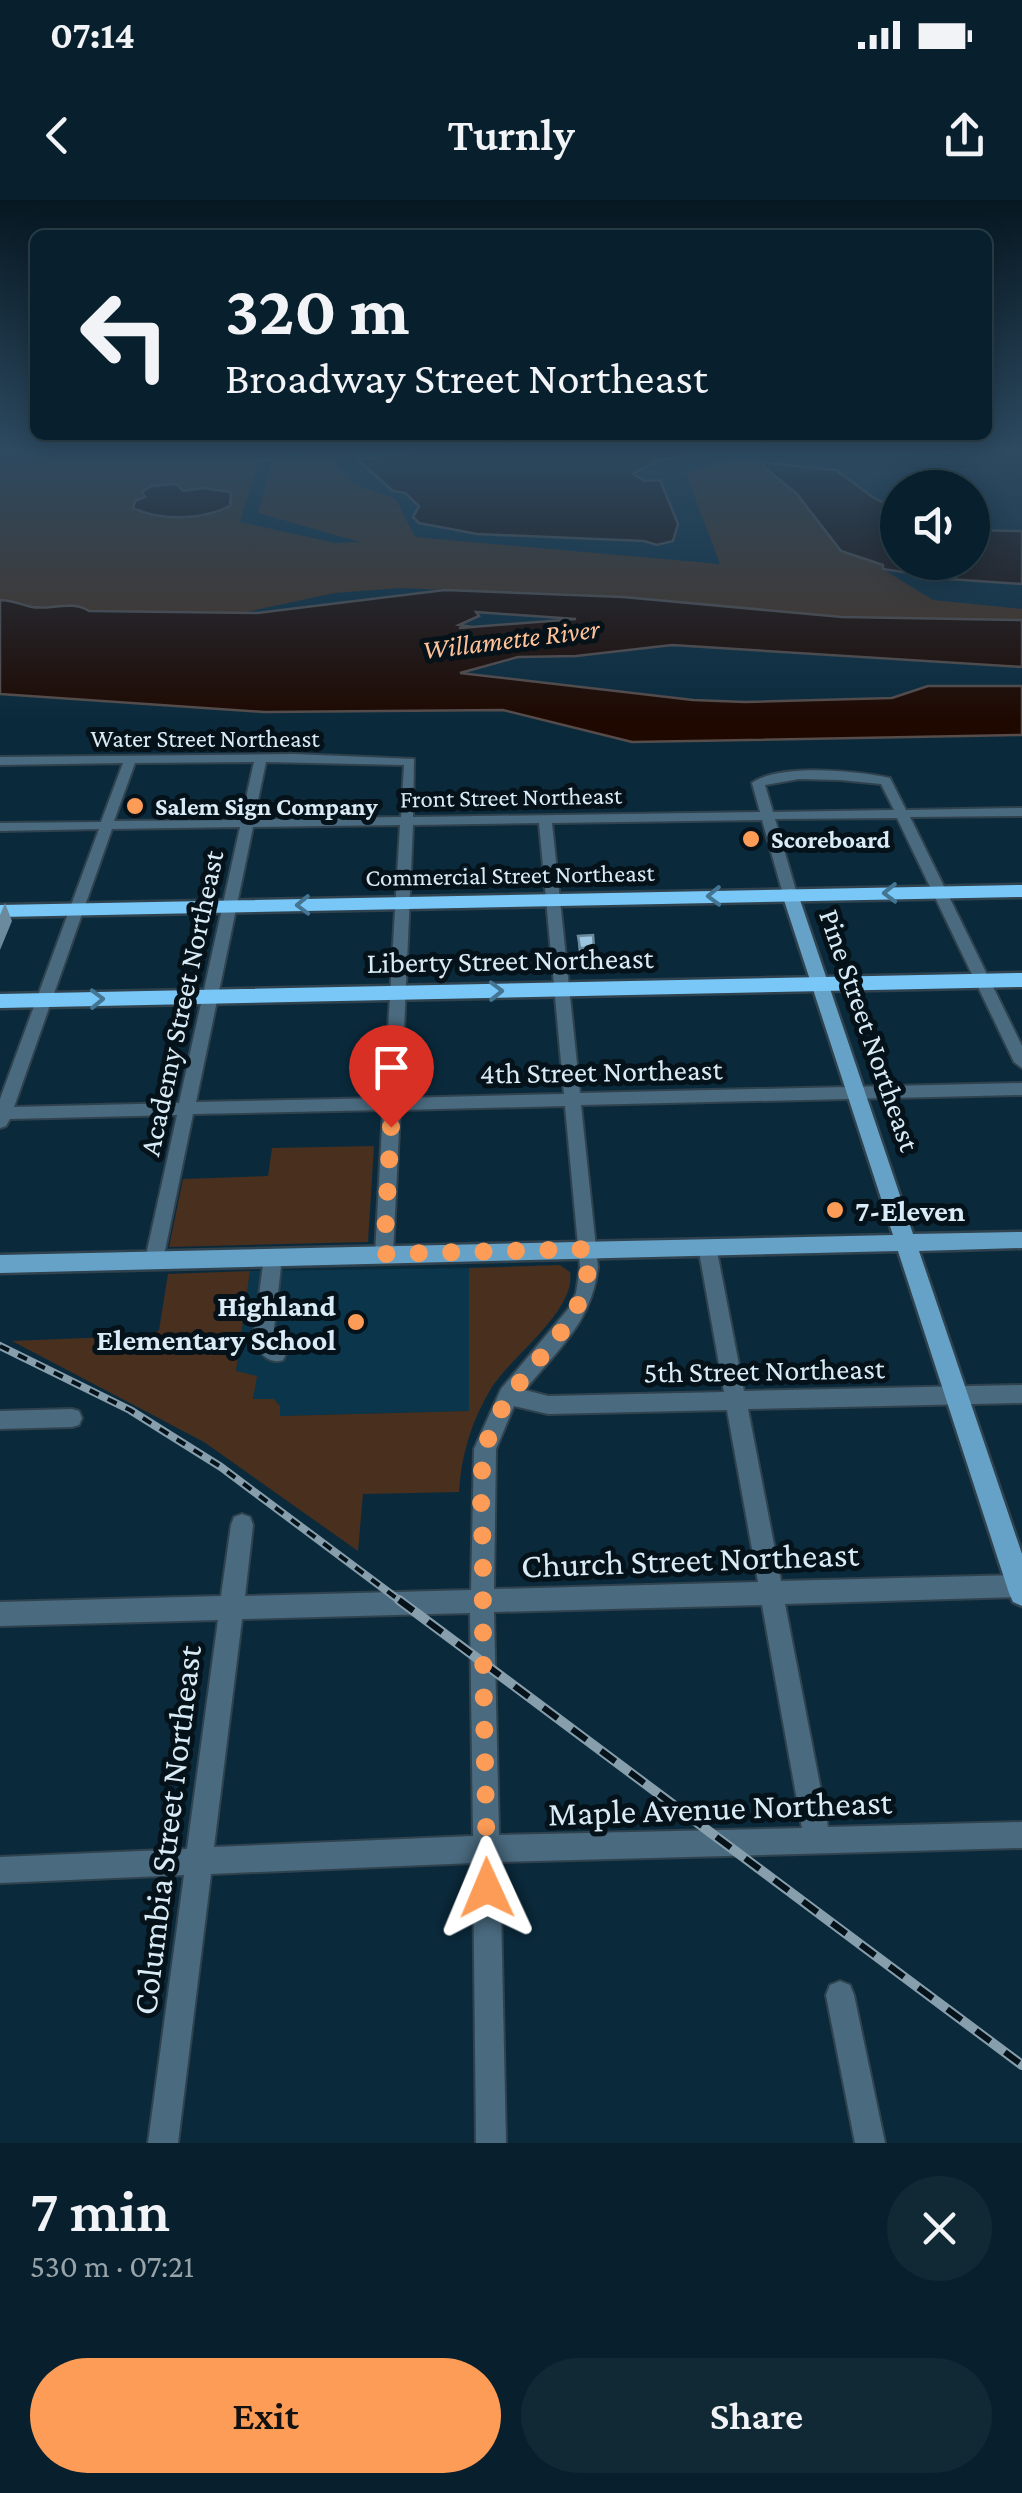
<!DOCTYPE html>
<html lang="en">
<head>
<meta charset="utf-8">
<style>
  :root { --surface:#08202d; --page:#112835; --text:#f1f3f6; --muted:#98a3aa; --line:#293e49; --accent:#fd9c56 }
  body { margin:0; font-family:"Crimson Pro",serif; background:var(--page); color:var(--text); height:100vh; display:flex; flex-direction:column; font-size:38px; white-space:nowrap }
  * { box-sizing:border-box; margin:0 }
  p { font-size:32px; color:var(--muted) }
  .icon { flex:none; width:55px; height:55px; fill:none; stroke:currentColor; stroke-width:2; stroke-linecap:round; stroke-linejoin:round }
  .map { position:relative; height:1943px; overflow:hidden }
  .sheet { display:flex; flex-direction:column; background:var(--surface); flex:1 }
  .sheet>* { flex:none }
  .banner { position:absolute; left:30px; top:30px; width:962px; height:210px; border-radius:15px; box-shadow:0 5px 25px #0003,0 0 0 2px var(--line); background:#08202d; color:var(--text); overflow:hidden }
  .tools { position:absolute; left:880px; top:270px; display:grid; gap:20px }
  .tools a { display:grid; place-items:center; width:110px; height:110px; border-radius:50%; background:var(--surface); box-shadow:0 5px 25px #0003,0 0 0 2px var(--line); font-size:50px }
  .pin { position:absolute; display:grid; place-items:center; width:85px; height:85px; color:#fff; margin:-102px -42px; border-radius:50% 50% 50% 0; rotate:-45deg; box-shadow:0 0 10px #0007 }
  .pin .icon { rotate:45deg }
  .me { position:absolute; width:110px; margin:-55px; rotate:359deg; stroke-linejoin:round; filter:drop-shadow(0 0 8px #0008) }
  .turn { display:flex; align-items:center; gap:35px; height:210px; padding:0 30px; font-size:45px }
  .turn .icon { width:130px; height:130px; stroke-width:2.5 }
  .turn b { display:block; font-size:70px; line-height:85px }
  .round { display:grid; place-items:center; flex:none; width:105px; height:105px; border-radius:52px; background:var(--page) }
  .head { display:flex; align-items:center; justify-content:space-between; height:170px; padding:0 30px }
  h1 { font-size:60px; font-weight:600; line-height:75px }
  .primary-button { display:flex; gap:20px; margin-top:auto; padding:20px 30px }
  .primary-button a { flex:1; height:115px; border-radius:60px; background:var(--accent); color:#111; font-size:40px; font-weight:600; line-height:115px; text-align:center }
  .primary-button a+a { background:var(--page); color:var(--text) }
  .status { display:flex; justify-content:space-between; align-items:center; height:70px; padding:0 50px; background:var(--surface); direction:ltr }
  .status svg { height:28px; fill:currentColor }
  header { display:flex; justify-content:space-between; align-items:center; height:130px; padding:0 30px; background:var(--surface); font-size:45px; font-weight:600 }
  .map>svg:first-child { display:block }
  .built { fill:#0a354a }
  .green { fill:#492f1d; fill-rule:evenodd }
  .water { fill:#1e0800; stroke:#564c4a; stroke-width:2.5; fill-rule:evenodd }
  .lines { fill:none; stroke-linecap:round; stroke-linejoin:round }
  .minor-casing { stroke:#30424e; stroke-width:4 }
  .major-casing { stroke:#30424e; stroke-width:5 }
  .highway-casing { stroke:#30424e; stroke-width:5 }
  .minor { fill:#4a6a7f; fill-rule:evenodd }
  .major { fill:#66a2c7; fill-rule:evenodd }
  .highway { fill:#78c7f7; fill-rule:evenodd }
  .rail-far1-casing { stroke:#879fad; stroke-width:8 }
  .rail-casing { stroke:#879fad; stroke-width:10 }
  .rail-far1 { stroke:#051219; stroke-width:4; stroke-dasharray:10; stroke-linecap:butt }
  .rail { stroke:#051219; stroke-width:6; stroke-dasharray:18; stroke-linecap:butt }
  .wall { fill:#85a9c2 }
  .shaded-wall { fill:#6c8a9e }
  .building { fill:#9bc5e1; stroke:#6c8a9e; stroke-width:2.5 }
  .oneway { stroke:#447693 }
  .route { stroke:#fd9c56; stroke-width:18; stroke-dasharray:0 32.4 }
  .poi-dot { fill:#fd9c56; stroke:#051219; stroke-width:4 }
  .labels { text-anchor:middle; dominant-baseline:central; stroke-width:10; stroke-linejoin:round; paint-order:stroke }
  .far-street-label { font-size:25px; fill:#d9ebf6; stroke:#051219 }
  .far-poi-label { font-size:25px; font-weight:bold; fill:#d9ebf6; stroke:#051219; text-anchor:start }
  .far-water-label { font-size:28px; font-style:italic; fill:#fec198; stroke:#051219 }
  .street-label { font-size:30px; fill:#d9ebf6; stroke:#051219 }
  .poi-label { font-size:30px; font-weight:bold; fill:#d9ebf6; stroke:#051219; text-anchor:start }
  .near-street-label { font-size:35px; fill:#d9ebf6; stroke:#051219 }
</style>
</head>
<body>
<div class="status"><b>07:14</b><svg viewBox="0 0 49 12"><path d="M0 12V9h3v3zM5 12V6h3v6zM10 12V3h3v9zM15 12V0h3v12zM26 1h20v11H26zM47 4h2v5h-2z"/></svg></div>
<header><svg class="icon" aria-label="back" viewBox="0 0 24 24"><path d="M15 5l-7 7 7 7"/></svg>Turnly<svg class="icon" aria-label="share" viewBox="0 0 24 24"><path d="M12 15V3M7 8l5-5 5 5M5 13v7h14v-7"/></svg></header>
<div class="map">
<svg width="1022" height="1943" viewBox="0 0 1022 1943">
  <rect width="100%" height="100%" fill="#0a2a3c"/>
  <path class="built" d="M469,1068L470,1211L279,1216L253,1199L236,1172L250,1071Z"/>
  <path class="green" d="M0,251H286L285,258L309,256L310,251H376L340,256L335,264L354,284L396,299L415,337L720,364L686,274L716,262L760,258L770,273L797,294L841,351L883,365V369L933,400L1022,409V420L842,417L623,397L401,388L335,393L237,414L89,411C72,400 51,410 32,407C21,405 13,400 0,400ZM272,261L258,313L360,342L335,343L240,322L258,263Z
    M374,946L368,1042L169,1047L183,979L268,976L272,948Z
    M560,1065L570,1072C577,1109 512,1156 492,1187C472,1219 461,1255 459,1292L363,1294L358,1351L204,1242L12,1141L110,1137L137,1144L159,1130L168,1074L250,1071L236,1171L257,1176L253,1199H274L280,1206V1216L469,1211V1068Z"/>
  <path class="water" d="M423,251H705L654,262L633,274L645,281L660,280L678,324L673,341L657,345L644,341L477,334L419,323L413,317L419,306L405,293L393,291L358,260Z
    M766,263L836,270L874,298L897,309L898,362H972L973,330L1022,331V384L948,379L883,369V365L841,351L797,294L764,267Z
    M177,284L183,291L203,288L231,292L230,306C203,320 159,321 133,308L135,301L145,297L142,292L151,286Z
    M445,390L623,397L842,417L1022,420V467L672,445L576,456L518,457L460,473L693,500L745,502L892,498L928,486H1022V535L632,542L503,510L264,512L0,494V400C13,400 21,405 32,407C51,410 72,400 89,411L257,413ZM476,412L576,419L459,428L472,427L459,425L479,416Z"/>
  <g class="lines">
    <g class="minor-casing">
      <path id="minor" d="M294,554L414,559L413,617L760,612L752,583C780,563 857,571 890,578L906,610L1022,608V616L910,617L1022,846V868L1014,862L897,618L775,619L797,694L790,698L783,694L762,620L552,623L580,893L1022,883V895L581,905L598,1067C592,1122 558,1149 525,1190L548,1196L724,1192L698,1046L700,1041H714L716,1046L744,1191L1022,1185V1203L748,1209L781,1381L1022,1375V1397L785,1404L828,1627L1022,1622V1648L500,1662L506,1943H476L473,1663L211,1674L178,1943H148L184,1675L0,1683V1657L187,1649L218,1420L0,1426V1402L221,1396L231,1325L234,1317L242,1314L250,1317L253,1325L245,1396L471,1390L474,1249L501,1189L569,1108L576,1093L580,1067L565,906L400,910L393,1054L391,1059H377L375,1054L383,910L193,914L163,1060L161,1065L154,1068L147,1065L145,1060L177,915L10,919L6,926L0,928V899L99,629L0,631V623L101,622L123,563L0,565V557ZM254,562L241,620L114,621L135,563ZM266,562L404,565L401,617L254,619ZM840,580L881,584L894,610L773,612L765,585L799,579ZM539,623L564,894L401,898L413,625ZM400,625L384,898L196,902L253,627ZM240,627L179,903L14,907L112,629ZM514,1206L548,1214L727,1210L758,1382L494,1389L496,1249ZM762,1405L802,1628L499,1635L494,1412ZM470,1413L473,1636L214,1647L242,1419Z
        M273,1050L280,1052L282,1057L273,1138L286,1154L283,1160C270,1165 259,1153 253,1141L264,1057L266,1052Z
        M72,1209L79,1211L82,1218L79,1225L72,1227L0,1229V1211Z
        M840,1781L850,1785L854,1795L885,1943H855L826,1795L830,1785Z"/>
    </g>
    <g class="major-casing">
      <path id="major" d="M790,689L798,694L913,1034L1022,1032V1048L919,1051L1022,1354V1406L1013,1402L1009,1393L898,1051L0,1073V1055L893,1035L782,694Z"/>
    </g>
    <g class="highway-casing">
      <path id="highway" d="M1022,685V697L0,717V705Z
        M1022,773V787L0,808V794Z"/>
    </g>
    <use href="#minor" class="minor"/>
    <use href="#major" class="major"/>
    <use href="#highway" class="highway"/>
    <g class="rail-far1-casing">
      <path id="rail-far1" d="M0,1146L130,1210L221,1267L403,1403"/>
    </g>
    <g class="rail-casing">
      <path id="rail" d="M399,1400L1022,1865"/>
    </g>
    <use href="#rail-far1" class="rail-far1"/>
    <use href="#rail" class="rail"/>
  </g>
  <path class="wall" d="M578,736L594,748V757H579Z"/>
  <path class="shaded-wall" d="M5,703L12,721L0,750V715Z"/>
  <path class="building" d="M593,735L594,748H580L578,736Z"/>
  <defs><path id="oneway-chevron" d="M-2-3.5L2.5 0L-2 3.5" fill="none" stroke-width="1.6" stroke-linecap="round" stroke-linejoin="round" transform="scale(2.5)"/></defs>
  <g class="oneway">
    <use href="#oneway-chevron" transform="translate(890 693) rotate(179)"/>
    <use href="#oneway-chevron" transform="translate(714 696) rotate(179)"/>
    <use href="#oneway-chevron" transform="translate(303 705) rotate(179)"/>
    <use href="#oneway-chevron" transform="translate(496 791) rotate(-1)"/>
    <use href="#oneway-chevron" transform="translate(97 799) rotate(-1)"/>
  </g>
  <linearGradient id="sky" x2="0" y2="1"><stop stop-color="#061721"/><stop offset="0.48" stop-color="#2d4a61"/><stop offset="1" stop-color="#2d4a61" stop-opacity="0"/></linearGradient>
  <rect width="1022" height="523" fill="url(#sky)"/>
  <g class="lines">
    <path class="route" d="M391,927L384,1054L588,1049C595,1134 509,1163 486,1246C477,1281 483,1324 483,1360C482,1470 486,1579 487,1688"/>
  </g>
  <g class="poi-dot">
    <circle cx="135" cy="606" r="10"/>
    <circle cx="751" cy="639" r="10"/>
    <circle cx="835" cy="1010" r="10"/>
    <circle cx="356" cy="1122" r="10"/>
  </g>
  <g class="labels">
    <g class="far-street-label">
      <text x="205" y="538">Water Street Northeast</text>
      <text transform="translate(511 597) rotate(-1)">Front Street Northeast</text>
      <text transform="translate(510 675) rotate(-1)">Commercial Street Northeast</text>
    </g>
    <g class="far-poi-label">
      <text x="155" y="606">Salem Sign Company</text>
      <text x="771" y="639">Scoreboard</text>
    </g>
    <g class="far-water-label">
      <text transform="translate(511 439) rotate(-7)">Willamette River</text>
    </g>
    <g class="street-label">
      <text transform="translate(510 760) rotate(-1)">Liberty Street Northeast</text>
      <text transform="translate(181 803) rotate(-78)">Academy Street Northeast</text>
      <text transform="translate(870 830) rotate(71)">Pine Street Northeast</text>
      <text transform="translate(601 871) rotate(-1)">4th Street Northeast</text>
      <text transform="translate(764 1170) rotate(-1)">5th Street Northeast</text>
    </g>
    <g class="poi-label">
      <text x="855" y="1010">7-Eleven</text>
      <text x="336" y="1105" text-anchor="end">Highland<tspan x="336" dy="34">Elementary School</tspan></text>
    </g>
    <g class="near-street-label">
      <text transform="translate(690 1360) rotate(-2)">Church Street Northeast</text>
      <text transform="translate(720 1608) rotate(-2)">Maple Avenue Northeast</text>
      <text transform="translate(167 1630) rotate(-83)">Columbia Street Northeast</text>
    </g>
  </g>
</svg>
<div class="tools">
<a><svg class="icon" aria-label="sound" viewBox="0 0 24 24"><path d="M4 9h4l5-4v14l-5-4H4zM17 9q2 3 0 6"/></svg></a>
</div>
<div class="pin" style="left:391px;top:927px;background:#d93025"><svg class="icon" aria-label="arrive" viewBox="0 0 24 24"><path d="M6 21V4h12l-3 4 3 4H6"/></svg></div>
<svg class="me" style="left:487px;top:1688px" viewBox="-20 -20 40 40"><path d="M0-17L14 15 0 8-14 15z" fill="#fd9c56" stroke="#fff" stroke-width="4"/></svg>
<div class="banner">
<div class="turn"><svg class="icon" aria-label="left" viewBox="0 0 24 24"><path d="M17 20v-9H6M10 6l-5 5 5 5"/></svg><div><b>320 m</b>Broadway Street Northeast</div></div>
</div>
</div>
<section class="sheet">
<div class="head"><div><h1>7 min</h1><p>530 m · 07:21</p></div><a class="round"><svg class="icon" aria-label="close" viewBox="0 0 24 24"><path d="M6 6l12 12M18 6L6 18"/></svg></a></div>
<div class="primary-button"><a>Exit</a><a>Share</a></div>
</section>
</body>
</html>
